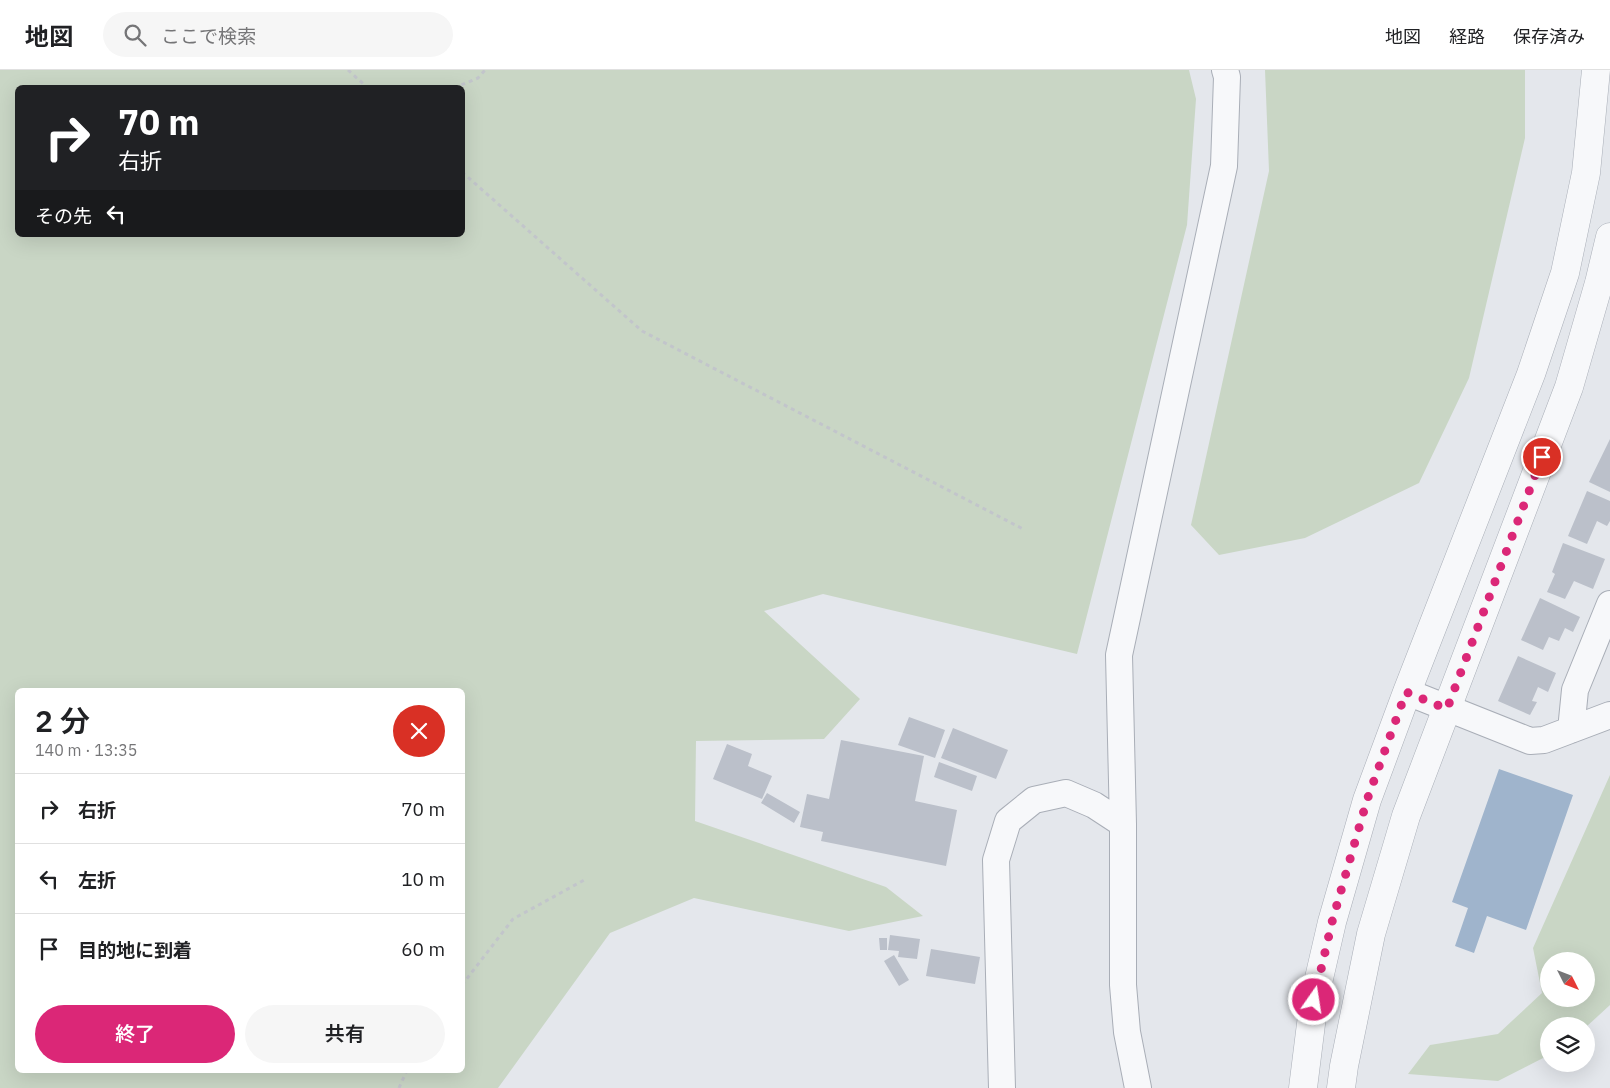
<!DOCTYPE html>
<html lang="ja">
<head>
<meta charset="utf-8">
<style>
  :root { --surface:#fff; --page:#f6f6f6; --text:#202124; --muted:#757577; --line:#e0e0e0; --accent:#db2777 }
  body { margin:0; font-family:"IBM Plex Sans","Noto Sans JP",sans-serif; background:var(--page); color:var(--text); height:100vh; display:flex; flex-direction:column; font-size:19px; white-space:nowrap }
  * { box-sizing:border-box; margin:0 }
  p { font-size:16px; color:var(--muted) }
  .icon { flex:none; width:28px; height:28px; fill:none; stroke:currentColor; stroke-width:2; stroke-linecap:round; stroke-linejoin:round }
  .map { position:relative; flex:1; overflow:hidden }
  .sheet { position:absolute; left:15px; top:618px; width:450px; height:385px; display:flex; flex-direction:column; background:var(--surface); border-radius:8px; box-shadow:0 5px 20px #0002 }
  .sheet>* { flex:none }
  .hud { position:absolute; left:15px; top:15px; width:450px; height:152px; border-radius:8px; box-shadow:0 5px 20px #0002; background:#202124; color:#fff; overflow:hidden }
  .needle { width:32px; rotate:132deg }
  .tools { position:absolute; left:1540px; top:882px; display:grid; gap:10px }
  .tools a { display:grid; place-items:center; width:55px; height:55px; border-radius:50%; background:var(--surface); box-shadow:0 5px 20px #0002; font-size:25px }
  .pin { position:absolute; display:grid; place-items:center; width:42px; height:42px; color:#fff; margin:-21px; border:2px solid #fff; border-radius:50%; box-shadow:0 1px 5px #0007 }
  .me { position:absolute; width:55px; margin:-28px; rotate:13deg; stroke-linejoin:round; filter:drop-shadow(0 0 4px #0008) }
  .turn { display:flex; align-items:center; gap:18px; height:105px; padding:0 20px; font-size:22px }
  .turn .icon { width:65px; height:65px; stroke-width:2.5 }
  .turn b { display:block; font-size:35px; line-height:42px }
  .then { display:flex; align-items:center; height:48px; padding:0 20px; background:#0003; gap:10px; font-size:19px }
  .round { display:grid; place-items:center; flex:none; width:52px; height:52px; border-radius:26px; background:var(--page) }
  .head { display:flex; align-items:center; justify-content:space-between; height:85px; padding:0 20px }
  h1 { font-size:30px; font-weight:600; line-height:38px }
  .button { display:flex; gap:10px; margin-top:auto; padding:10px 20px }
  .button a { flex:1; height:58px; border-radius:30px; background:var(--accent); color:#fff; font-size:20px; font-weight:600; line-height:58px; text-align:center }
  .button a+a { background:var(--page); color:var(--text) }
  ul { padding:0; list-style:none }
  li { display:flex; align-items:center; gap:15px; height:70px; padding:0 20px; border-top:1px solid var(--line) }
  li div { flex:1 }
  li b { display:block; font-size:19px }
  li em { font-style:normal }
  header { display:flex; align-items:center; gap:30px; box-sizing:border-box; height:70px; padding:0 25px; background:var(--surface); border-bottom:1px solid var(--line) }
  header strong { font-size:24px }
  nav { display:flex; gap:28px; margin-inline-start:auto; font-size:18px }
  .search { width:350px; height:45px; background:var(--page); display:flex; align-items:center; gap:12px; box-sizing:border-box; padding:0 18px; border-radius:28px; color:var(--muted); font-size:19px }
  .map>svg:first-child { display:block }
  .green { fill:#c9d6c5; fill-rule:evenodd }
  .water { fill:#9fb4cc }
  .building { fill:#bbc0ca }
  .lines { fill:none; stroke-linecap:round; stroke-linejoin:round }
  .minor-casing { stroke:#a9aeb7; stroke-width:28 }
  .tertiary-casing { stroke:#a9aeb7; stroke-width:29 }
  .path { stroke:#c2c5cb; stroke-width:3; stroke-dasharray:4 4; stroke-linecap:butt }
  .minor { stroke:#f7f8fa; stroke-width:26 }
  .tertiary { stroke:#f7f8fa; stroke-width:28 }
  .route { stroke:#db2777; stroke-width:9; stroke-dasharray:0 16.2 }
</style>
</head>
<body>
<header>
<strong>地図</strong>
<div class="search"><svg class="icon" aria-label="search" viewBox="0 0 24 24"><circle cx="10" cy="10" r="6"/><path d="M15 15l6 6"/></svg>ここで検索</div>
<nav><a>地図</a><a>経路</a><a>保存済み</a></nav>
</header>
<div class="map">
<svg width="1610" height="1018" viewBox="0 0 1610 1018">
  <rect width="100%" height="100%" fill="#e4e7ec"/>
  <path class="green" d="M0,0H1189L1196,29L1187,155L1077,584L823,524L764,541L860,629L824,669L696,671L695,751L886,817L923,846L849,861L694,828L610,863L498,1018H0ZM18,18H462V165H18ZM18,620H462V1000H18Z
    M1265,0H1525V68L1469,308L1419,413L1305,468L1219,485L1191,455L1269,101Z
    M1610,705V935L1586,957L1549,956V985L1498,1011L1408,1004L1430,975L1498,964L1542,923L1533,878ZM1549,891H1586V929H1549Z"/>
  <path class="water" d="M1499,699L1573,725L1526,860L1487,846L1474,883L1455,876L1468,838L1452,832Z"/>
  <path class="building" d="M1610,369V422L1589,412Z
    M1587,421L1610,431V451L1607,456L1597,451L1587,474L1568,466Z
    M1563,473L1605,489L1593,519L1574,511L1565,529L1547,522L1555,504L1552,502Z
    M1540,528L1580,547L1573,562L1565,558L1559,571L1549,567L1543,580L1521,570Z
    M1518,586L1556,603L1548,622L1538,617L1532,631L1537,632L1530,645L1498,631Z
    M909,647L945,660L935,688L898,675Z
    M953,658L1008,680L996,709L941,688Z
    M841,670L924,686L915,731L957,740L946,796L821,771L823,762L800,757L807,724L829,729Z
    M727,674L752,684L748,696L772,706L762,729L713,709Z
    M939,692L977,706L972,721L934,707Z
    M767,723L800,742L794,753L761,733Z
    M890,865L920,869L917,889L898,887L899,881L888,880Z
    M879,868H887V880H880Z
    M931,879L980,887L975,914L926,906Z
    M894,885L909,910L899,916L884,891Z"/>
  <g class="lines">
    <g class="minor-casing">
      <path id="minor" d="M1407,622L1530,671L1544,670L1610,645
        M1571,660L1575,620L1610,534
        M1002,1018L996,790L1008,751L1034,730L1066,723L1094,735L1123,754
        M1138,1018L1127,962L1123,915V754L1119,585L1224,96L1227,7L1225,0"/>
    </g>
    <g class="tertiary-casing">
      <path id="tertiary" d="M1303,1018L1314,930L1332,852L1367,730L1407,622L1531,304L1565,203L1586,103L1596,0
        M1341,1018L1344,996L1371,864L1406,746L1569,317L1599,213L1610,167"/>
    </g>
    <path class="path" d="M348,0L368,18
      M454,18L478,8L485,0
      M462,102L642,261L1023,459
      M462,915L513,849L586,809
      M399,1018L407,1000"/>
    <use href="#minor" class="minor"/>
    <use href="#tertiary" class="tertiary"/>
  </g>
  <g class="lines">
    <path class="route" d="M1314,930L1332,852L1367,730L1406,622L1447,639L1542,387"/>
  </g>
</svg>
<div class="tools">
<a><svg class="needle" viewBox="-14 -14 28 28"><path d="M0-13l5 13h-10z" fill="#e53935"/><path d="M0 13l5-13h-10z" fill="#757577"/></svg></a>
<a><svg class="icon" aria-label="layers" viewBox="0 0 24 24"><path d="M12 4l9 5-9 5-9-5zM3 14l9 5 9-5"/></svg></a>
</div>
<div class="pin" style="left:1542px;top:387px;background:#d93025"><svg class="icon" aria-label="arrive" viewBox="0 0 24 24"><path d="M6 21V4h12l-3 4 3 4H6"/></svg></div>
<svg class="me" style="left:1314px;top:930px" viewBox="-20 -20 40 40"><circle r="17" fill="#db2777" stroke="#fff" stroke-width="3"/><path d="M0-11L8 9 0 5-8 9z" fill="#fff"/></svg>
<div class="hud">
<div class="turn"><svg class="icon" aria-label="right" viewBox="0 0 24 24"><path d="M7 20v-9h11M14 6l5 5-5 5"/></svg><div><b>70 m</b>右折</div></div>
<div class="then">その先<svg class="icon" aria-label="left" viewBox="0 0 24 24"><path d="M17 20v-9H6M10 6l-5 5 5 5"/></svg></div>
</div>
<section class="sheet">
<div class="head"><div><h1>2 分</h1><p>140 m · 13:35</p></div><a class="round" style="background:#d93025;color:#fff"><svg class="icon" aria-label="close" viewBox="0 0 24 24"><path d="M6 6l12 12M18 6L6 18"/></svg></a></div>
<ul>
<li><svg class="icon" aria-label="right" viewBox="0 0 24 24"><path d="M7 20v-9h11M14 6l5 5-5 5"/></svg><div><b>右折</b></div><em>70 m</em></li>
<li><svg class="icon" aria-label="left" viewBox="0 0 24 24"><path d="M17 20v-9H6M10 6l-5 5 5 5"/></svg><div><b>左折</b></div><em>10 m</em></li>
<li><svg class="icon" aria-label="arrive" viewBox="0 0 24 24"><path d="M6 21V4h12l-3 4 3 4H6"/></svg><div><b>目的地に到着</b></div><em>60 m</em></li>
</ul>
<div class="button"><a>終了</a><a>共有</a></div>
</section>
</div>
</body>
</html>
